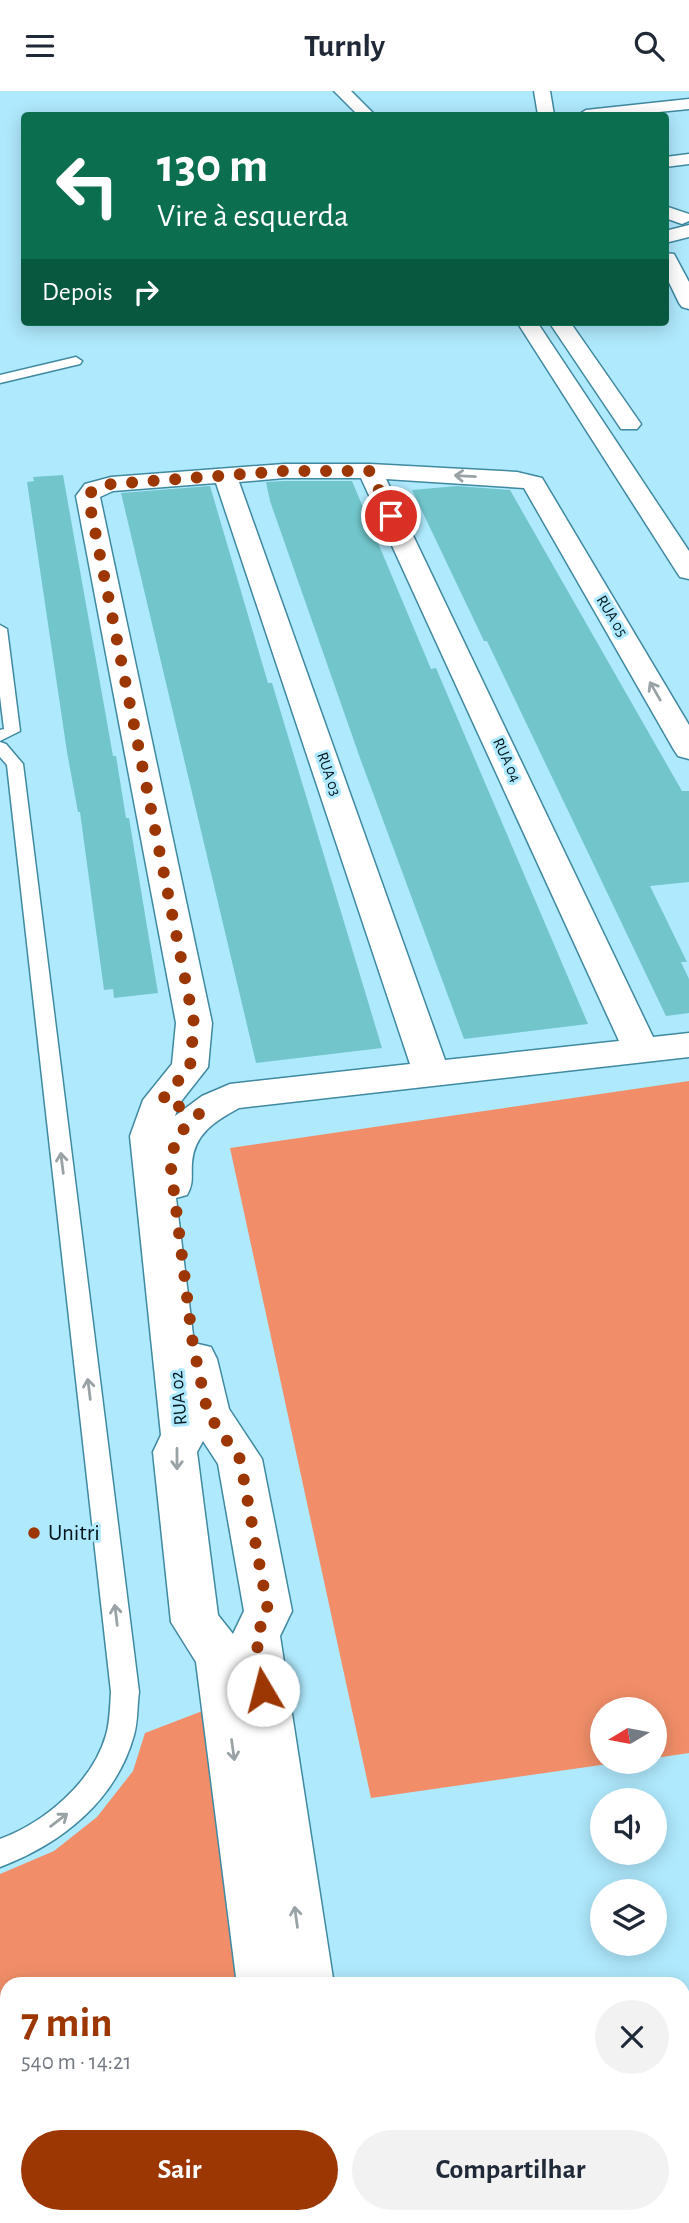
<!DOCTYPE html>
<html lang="pt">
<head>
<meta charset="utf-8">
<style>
  :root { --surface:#fff; --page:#f2f2f3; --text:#1f2937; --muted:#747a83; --accent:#9c3703 }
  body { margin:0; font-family:"Alegreya Sans",sans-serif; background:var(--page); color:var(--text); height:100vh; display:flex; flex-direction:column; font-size:26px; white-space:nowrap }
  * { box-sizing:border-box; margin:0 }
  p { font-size:23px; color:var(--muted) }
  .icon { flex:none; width:38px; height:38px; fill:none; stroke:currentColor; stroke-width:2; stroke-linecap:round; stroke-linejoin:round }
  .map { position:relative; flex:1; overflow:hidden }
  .sheet { position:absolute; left:0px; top:1886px; width:690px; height:247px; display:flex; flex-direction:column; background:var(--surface); border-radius:21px 21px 0 0; box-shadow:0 4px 18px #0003 }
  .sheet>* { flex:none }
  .guide { position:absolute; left:21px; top:21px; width:648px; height:214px; border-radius:7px; box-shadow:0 4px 18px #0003; background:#0b6e4f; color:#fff; overflow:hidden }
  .needle { width:46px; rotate:260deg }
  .controls { position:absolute; left:590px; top:1606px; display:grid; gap:14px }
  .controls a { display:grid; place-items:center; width:77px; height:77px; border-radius:50%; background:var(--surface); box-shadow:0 4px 18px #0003; font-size:35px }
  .pin { position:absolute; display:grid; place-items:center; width:60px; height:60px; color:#fff; margin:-30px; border:4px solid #fff; border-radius:50%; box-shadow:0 2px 7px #0007 }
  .me { position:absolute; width:77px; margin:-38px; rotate:352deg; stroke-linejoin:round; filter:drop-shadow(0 0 5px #0008) }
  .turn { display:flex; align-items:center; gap:24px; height:147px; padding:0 21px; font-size:32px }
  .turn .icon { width:91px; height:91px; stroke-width:2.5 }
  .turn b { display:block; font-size:49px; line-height:60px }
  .then { display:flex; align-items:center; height:66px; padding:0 21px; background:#0003; gap:14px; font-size:26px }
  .round { display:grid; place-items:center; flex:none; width:74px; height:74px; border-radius:37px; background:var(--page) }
  .headline { display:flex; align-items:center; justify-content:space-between; height:119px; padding:0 21px }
  h1 { font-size:42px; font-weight:700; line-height:52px; color:var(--accent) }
  .primary-button { display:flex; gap:14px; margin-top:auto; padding:14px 21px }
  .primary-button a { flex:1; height:80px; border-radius:42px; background:var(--accent); color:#fff; font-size:28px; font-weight:700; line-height:80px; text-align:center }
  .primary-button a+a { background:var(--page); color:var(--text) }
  header { display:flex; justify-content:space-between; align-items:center; height:91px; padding:0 21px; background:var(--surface); font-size:32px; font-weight:700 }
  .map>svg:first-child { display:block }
  .green { fill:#f18e69 }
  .building { fill:#72c6cb }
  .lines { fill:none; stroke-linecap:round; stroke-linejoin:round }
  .service-casing { stroke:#3f89a1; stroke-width:3 }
  .minor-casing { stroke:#3f89a1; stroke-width:3 }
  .tertiary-casing { stroke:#3f89a1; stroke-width:3 }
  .primary-casing { stroke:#3f89a1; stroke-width:3 }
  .service { fill:#fff; fill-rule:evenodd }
  .minor { fill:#fff; fill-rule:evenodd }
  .tertiary { fill:#fff; fill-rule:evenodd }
  .primary { fill:#fff; fill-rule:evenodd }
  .oneway { stroke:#99a2a5 }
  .route { stroke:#9c3703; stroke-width:12; stroke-dasharray:0 21.6 }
  .poi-dot { fill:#9c3703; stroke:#afe9fd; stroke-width:2.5 }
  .labels { text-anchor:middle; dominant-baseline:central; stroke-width:6; stroke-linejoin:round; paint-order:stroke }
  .far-street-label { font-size:16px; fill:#01161d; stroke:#afe9fd }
  .street-label { font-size:19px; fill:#01161d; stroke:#afe9fd }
  .near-poi-label { font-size:23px; fill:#01161d; stroke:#afe9fd; text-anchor:start }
</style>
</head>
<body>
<header><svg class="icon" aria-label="menu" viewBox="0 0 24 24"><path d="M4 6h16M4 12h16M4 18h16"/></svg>Turnly<svg class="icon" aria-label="search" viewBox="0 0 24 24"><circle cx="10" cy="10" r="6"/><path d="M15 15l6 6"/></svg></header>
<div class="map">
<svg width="689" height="2132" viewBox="0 0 689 2132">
  <rect width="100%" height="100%" fill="#afe9fd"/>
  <path class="green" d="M689,990V1662L655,1667L654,1619H602V1671H622L371,1707L230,1057Z
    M205,1619L238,1893L7,1894V2126H128L123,2132H0V1783L54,1760L97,1726L133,1680L145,1642Z
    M233,2126H484L492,2132H227Z"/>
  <path class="building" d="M63,384L113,665H116L126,727H129L158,902L114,907L113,898L104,899L80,721H78L67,661L27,391L34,390L33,386Z
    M284,390H352L431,578L436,577L588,933L464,948L360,667L270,410L266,391Z
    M210,395L268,592H272L382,957L256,972L121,402Z
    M457,395L510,399L682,700H689V791L650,795L687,871H681L689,888V922L666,925L487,550H484L412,399Z"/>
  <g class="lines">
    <g class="service-casing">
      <path id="service" d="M76,266L82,270L80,273L0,292V284Z
        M0,534L7,538L20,640L0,650V639L4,638L0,605Z
        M0,651L6,653L23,673L139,1601C137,1615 138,1630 134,1644C116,1710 61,1753 0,1776V1748C44,1732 93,1691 106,1644C110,1631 110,1615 111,1601L7,674L0,666Z"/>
    </g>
    <g class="minor-casing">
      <path id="minor" d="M534,0H550L554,24H538Z
        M689,8V18L628,24H578L586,19Z
        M689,63V73L665,76V66Z
        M665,115L689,123V130L682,133L665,127Z
        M665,162L674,163L689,191V218L682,216L679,212L665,183Z
        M549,231H570L641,333L637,338H621Z
        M284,373H370L517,381L542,387L689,634V668L678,665L674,659L524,397L386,388L653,946L689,942V966L239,1017C215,1030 194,1043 192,1072C191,1085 194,1092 187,1104L176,1107L194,1252L211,1256L217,1268L229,1318L262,1368L292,1520L280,1545L334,1894H237L196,1571L171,1531L153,1361L161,1344L130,1045L143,1009L172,973L176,932L76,405L85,393L111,386ZM284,387H361L619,950L445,969L239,391ZM216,392L410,973L230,993L202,1005L175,1025L179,1013L208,976L212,932L100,406L113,400ZM203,1350L218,1373L244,1520L233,1543L218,1524L197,1361Z"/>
    </g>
    <g class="tertiary-casing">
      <path id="tertiary" d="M334,0H351L375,24H358Z
        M689,134V146L665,152V140Z
        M517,231H537L689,460V488L680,486L676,480Z"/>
    </g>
    <g class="primary-casing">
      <path id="primary" d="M140,2126H202L200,2132H138Z
        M525,2126H597L599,2132H527Z"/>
    </g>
    <use href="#service" class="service"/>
    <use href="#minor" class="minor"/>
    <use href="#tertiary" class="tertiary"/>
    <use href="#primary" class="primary"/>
  </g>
  <defs><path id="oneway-shaft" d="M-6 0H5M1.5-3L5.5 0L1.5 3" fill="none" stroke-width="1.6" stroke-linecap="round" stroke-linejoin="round" transform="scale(1.75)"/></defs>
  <g class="oneway">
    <use href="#oneway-shaft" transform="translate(465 385) rotate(-177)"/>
    <use href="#oneway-shaft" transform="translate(655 600) rotate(-120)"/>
    <use href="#oneway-shaft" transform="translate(62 1072) rotate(-97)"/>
    <use href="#oneway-shaft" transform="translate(89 1298) rotate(-97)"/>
    <use href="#oneway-shaft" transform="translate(177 1368) rotate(90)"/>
    <use href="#oneway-shaft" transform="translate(116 1524) rotate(-97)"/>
    <use href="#oneway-shaft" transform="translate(233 1659) rotate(82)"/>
    <use href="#oneway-shaft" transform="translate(59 1729) rotate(-37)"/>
    <use href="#oneway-shaft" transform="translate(296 1826) rotate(-98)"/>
  </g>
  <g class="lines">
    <path class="route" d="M263,1599L256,1545L268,1520L240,1368L208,1323L193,1254L170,1069L178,1044L199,1023L162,1009L190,976L194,932L88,405L94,398L111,393L284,380H370L391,425"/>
  </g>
  <circle class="poi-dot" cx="34" cy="1442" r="7"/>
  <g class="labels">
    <g class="far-street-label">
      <text transform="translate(612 525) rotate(59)">RUA 05</text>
      <text transform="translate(507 669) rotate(65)">RUA 04</text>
      <text transform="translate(329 683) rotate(71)">RUA 03</text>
    </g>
    <g class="street-label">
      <text transform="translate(179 1307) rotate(-95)">RUA 02</text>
    </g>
    <g class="near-poi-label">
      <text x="48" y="1442">Unitri</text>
    </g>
  </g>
</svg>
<div class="controls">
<a><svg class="needle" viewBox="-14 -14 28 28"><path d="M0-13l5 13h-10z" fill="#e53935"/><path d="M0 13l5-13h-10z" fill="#747a83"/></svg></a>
<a><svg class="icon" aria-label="sound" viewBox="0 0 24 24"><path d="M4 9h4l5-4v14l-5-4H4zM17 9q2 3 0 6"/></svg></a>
<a><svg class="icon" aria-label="layers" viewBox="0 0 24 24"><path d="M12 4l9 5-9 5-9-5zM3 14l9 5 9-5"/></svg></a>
</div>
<div class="pin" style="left:391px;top:425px;background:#d93025"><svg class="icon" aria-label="arrive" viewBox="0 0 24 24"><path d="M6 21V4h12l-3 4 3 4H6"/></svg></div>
<svg class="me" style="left:263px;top:1599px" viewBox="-20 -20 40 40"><circle r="19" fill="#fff"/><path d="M0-13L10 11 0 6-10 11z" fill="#9c3703"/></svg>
<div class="guide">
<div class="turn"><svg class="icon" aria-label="left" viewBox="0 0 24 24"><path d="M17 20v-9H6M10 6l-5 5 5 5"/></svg><div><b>130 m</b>Vire à esquerda</div></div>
<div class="then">Depois<svg class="icon" aria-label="right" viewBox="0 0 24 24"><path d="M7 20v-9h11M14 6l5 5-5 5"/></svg></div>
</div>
<section class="sheet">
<div class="headline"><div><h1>7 min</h1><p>540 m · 14:21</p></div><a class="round"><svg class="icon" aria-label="close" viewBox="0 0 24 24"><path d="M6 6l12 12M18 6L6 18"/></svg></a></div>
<div class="primary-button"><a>Sair</a><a>Compartilhar</a></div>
</section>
</div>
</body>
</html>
